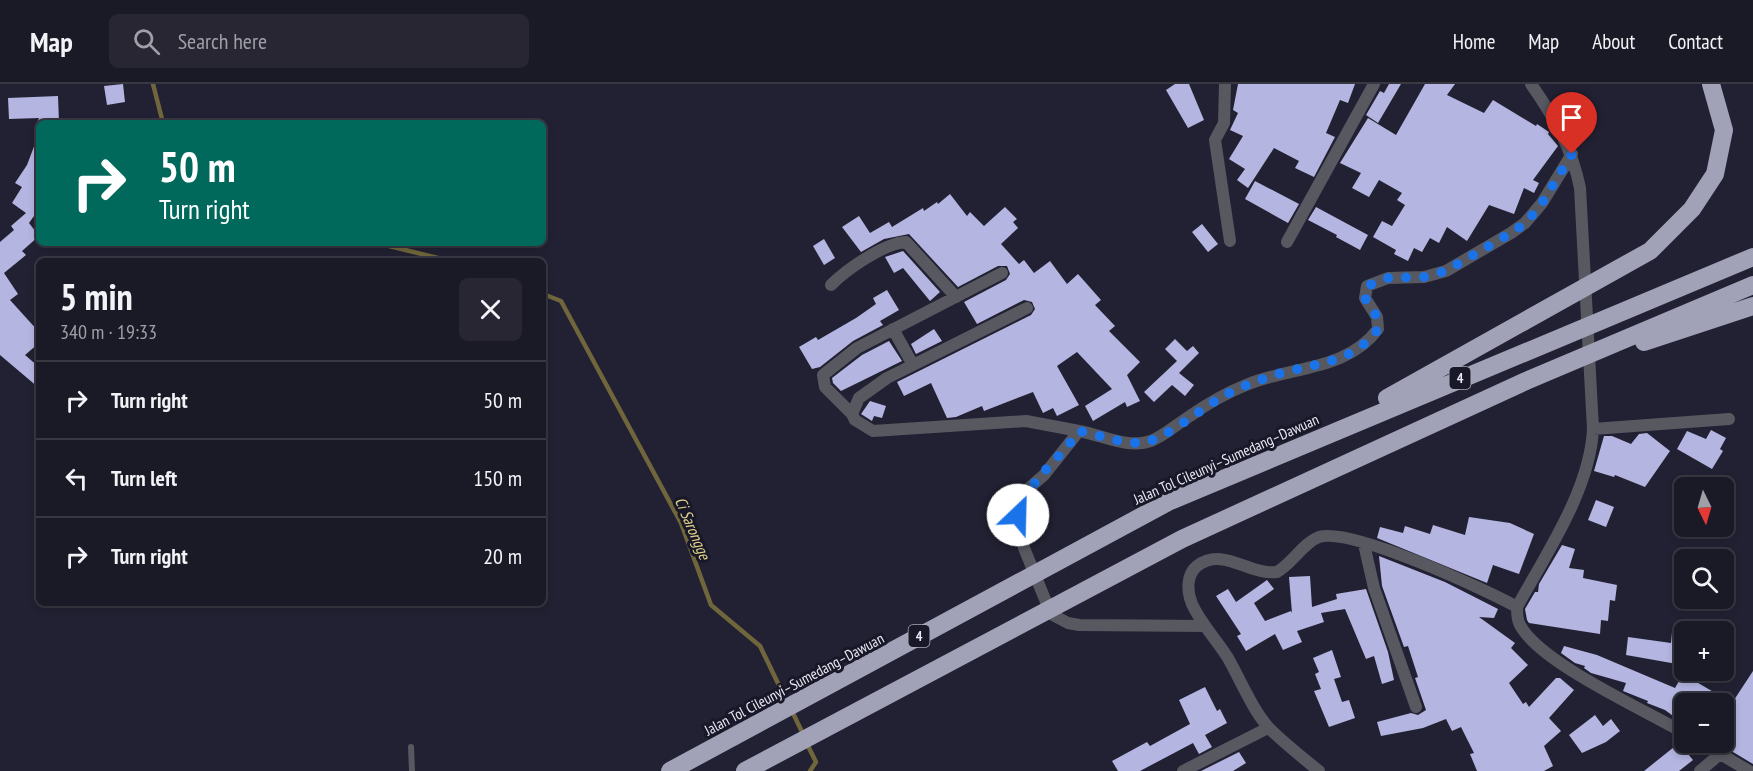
<!DOCTYPE html>
<html lang="en">
<head>
<meta charset="utf-8">
<style>
  :root { --surface:#1a1926; --page:#272632; --text:#f1f3f6; --muted:#9fa0a7; --line:#383843 }
  body { margin:0; font-family:"PT Sans Narrow",sans-serif; background:var(--page); color:var(--text); height:100vh; display:flex; flex-direction:column; font-size:22px; white-space:nowrap }
  * { box-sizing:border-box; margin:0 }
  p { font-size:20px; color:var(--muted) }
  .icon { flex:none; width:33px; height:33px; fill:none; stroke:currentColor; stroke-width:2; stroke-linecap:round; stroke-linejoin:round }
  .map { position:relative; flex:1; overflow:hidden }
  .drawer { position:absolute; left:36px; top:174px; width:510px; height:348px; display:flex; flex-direction:column; background:var(--surface); border-radius:9px; box-shadow:0 3px 9px #0003,0 0 0 2px var(--line) }
  .drawer>* { flex:none }
  .top-card { position:absolute; left:36px; top:36px; width:510px; height:126px; border-radius:9px; box-shadow:0 3px 9px #0003,0 0 0 2px var(--line); background:#00695c; color:#fff; overflow:hidden }
  .needle { width:39px; rotate:175deg }
  .controls { position:absolute; left:1674px; top:393px; display:grid; gap:12px }
  .controls a { display:grid; place-items:center; width:60px; height:60px; border-radius:9px; background:var(--surface); box-shadow:0 3px 9px #0003,0 0 0 2px var(--line); font-size:30px }
  .pin { position:absolute; display:grid; place-items:center; width:51px; height:51px; color:#fff; margin:-62px -26px; border-radius:50% 50% 50% 0; rotate:-45deg; box-shadow:0 0 6px #0007 }
  .pin .icon { rotate:45deg }
  .me { position:absolute; width:66px; margin:-33px; rotate:24deg; stroke-linejoin:round; filter:drop-shadow(0 0 4px #0008) }
  .turn { display:flex; align-items:center; gap:21px; height:126px; padding:0 24px; font-size:27px }
  .turn .icon { width:78px; height:78px; stroke-width:2.5 }
  .turn b { display:block; font-size:42px; line-height:51px }
  .round { display:grid; place-items:center; flex:none; width:63px; height:63px; border-radius:9px; background:var(--page) }
  .head { display:flex; align-items:center; justify-content:space-between; height:102px; padding:0 24px }
  h1 { font-size:36px; font-weight:800; line-height:45px }
  ul { padding:0; list-style:none }
  li { display:flex; align-items:center; gap:18px; height:78px; padding:0 24px; border-top:2px solid var(--line) }
  li div { flex:1 }
  li b { display:block; font-size:22px }
  li em { font-style:normal }
  header { display:flex; align-items:center; gap:36px; box-sizing:border-box; height:84px; padding:0 30px; background:var(--surface); border-bottom:2px solid var(--line) }
  header strong { font-size:28px }
  nav { display:flex; gap:33px; margin-inline-start:auto; font-size:21px }
  .search { width:420px; height:54px; background:var(--page); display:flex; align-items:center; gap:15px; box-sizing:border-box; padding:0 21px; border-radius:9px; color:var(--muted); font-size:22px }
  .map>svg:first-child { display:block }
  .lines { fill:none; stroke-linecap:round; stroke-linejoin:round }
  .stream { stroke:#70663b; stroke-width:4.5 }
  .building { fill:#b4b5e1 }
  .service { stroke:#585861; stroke-width:6 }
  .minor { stroke:#585861; stroke-width:12 }
  .motorway { stroke:#a1a2b8; stroke-width:18 }
  .route { stroke:#1a73e8; stroke-width:10; stroke-dasharray:0 18 }
  .labels { text-anchor:middle; dominant-baseline:central; stroke-width:6; stroke-linejoin:round; paint-order:stroke }
  .shield { fill:#181829; stroke:#ababb8; stroke-width:1.5 }
  .shield-label { font-size:14px; font-weight:bold; fill:#eaeaf6 }
  .street-label { font-size:15px; fill:#eaeaf6; stroke:#181829 }
  .water-label { font-size:16px; font-style:italic; fill:#e1d189; stroke:#181829 }
</style>
</head>
<body>
<header>
<strong>Map</strong>
<div class="search"><svg class="icon" aria-label="search" viewBox="0 0 24 24"><circle cx="10" cy="10" r="6"/><path d="M15 15l6 6"/></svg>Search here</div>
<nav><a>Home</a><a>Map</a><a>About</a><a>Contact</a></nav>
</header>
<div class="map">
<svg width="1753" height="687" viewBox="0 0 1753 687">
  <rect width="100%" height="100%" fill="#222133"/>
  <g class="lines">
    <path class="stream" d="M153,0L163,39
      M261,159H377L450,177
      M543,210L561,217L681,439L711,521L760,562L787,618
      M791,625L803,650
      M806,658L816,678L810,687"/>
  </g>
  <path class="building" d="M123,0L125,18L107,21L104,2Z
    M1175,0H1189L1204,36L1188,44L1166,6Z
    M1238,0H1355L1348,19L1340,16L1326,49L1335,53L1314,93L1295,84L1299,77L1274,64L1248,104L1237,96L1245,85L1229,75L1243,52L1230,46L1238,29L1233,26Z
    M1389,0H1401L1378,39L1366,31L1380,7L1384,9Z
    M1425,0H1455L1447,11L1484,29L1493,16L1536,42L1537,40L1549,48L1548,50L1558,62L1533,96L1539,99L1534,109L1524,104L1514,130L1489,121L1467,157L1447,143L1439,159L1430,154L1422,168L1414,164L1408,177L1394,170L1396,166L1373,153L1382,137L1392,142L1405,121L1397,116L1402,109L1379,96L1369,113L1352,104L1361,89L1340,79L1368,34L1396,51Z
    M58,12L59,39H37L39,34L9,35L8,14Z
    M38,52L39,125L29,139L39,152L22,167L26,171L4,189L18,210L10,216L39,248V259L25,271L39,283V304L0,271V158L14,146L11,142L26,129L12,119L22,103L15,99L27,81Z
    M1255,97L1299,120L1288,139L1245,115Z
    M950,110L967,132L970,128L984,142L1005,123L1017,135L1013,138L1018,144L1001,160L1019,180L1024,176L1034,189L1050,177L1067,200L1078,190L1101,216L1095,221L1115,242L1109,247L1140,278L1127,291L1140,317L1127,323L1125,318L1093,337L1085,322L1112,305L1077,268L1057,282L1079,321L1057,332L1053,324L1043,329L1033,308L984,327L982,322L956,333L947,334L931,299L904,312L897,298L1031,231L1035,225L1032,218L1024,216L977,240L964,218L1006,196L1010,190L1007,182H998L958,203L909,150L884,155L861,168L842,143L859,132L870,149L889,138L892,143L923,124L924,127L937,118L938,120Z
    M1316,123L1368,151L1360,166L1336,153L1337,151L1308,136Z
    M1202,140L1218,160L1208,168L1192,148Z
    M824,155L835,174L824,181L813,162Z
    M903,167L940,208L930,217L903,184L894,189L885,173Z
    M887,206L899,226L880,237L883,241L853,257L820,283L812,285L799,263L816,253L818,256L856,234L876,220L873,214Z
    M934,245L942,257L916,270L911,260Z
    M1175,255L1187,267L1193,262L1199,269L1179,289L1194,301L1185,312L1172,301L1154,318L1144,308L1177,277L1165,265Z
    M889,257L902,277L841,307L833,299L832,294L862,271Z
    M870,317L886,322L882,334L874,332L872,337L861,330Z
    M1711,346L1726,354L1720,365L1723,367L1712,385L1677,365L1687,347L1706,355Z
    M1647,349L1670,367L1645,403L1615,391L1614,393L1594,387L1604,352H1612L1631,360L1639,350Z
    M1596,416L1614,423L1606,443L1588,436Z
    M1469,433L1510,439L1534,450L1519,490L1493,481L1487,499L1377,454L1380,443L1403,449L1405,442L1430,450L1433,441L1465,451Z
    M1562,461L1575,465L1569,484L1584,486L1583,494L1617,501L1615,517L1610,516L1608,537L1601,536L1600,550L1529,539L1527,536L1525,525L1535,508H1538L1539,500Z
    M1379,472L1445,498L1498,525L1494,534L1479,533L1515,559L1511,564L1528,581L1509,599L1523,620L1526,618L1529,623L1556,594H1560L1574,606L1549,634L1561,647L1544,662L1553,682L1544,687H1477L1470,670L1474,669L1461,643L1452,647L1446,635L1423,644L1381,652L1377,638L1411,629L1418,631L1426,626L1415,594L1418,593L1408,562L1404,563L1382,502Z
    M1310,492L1312,523L1337,515L1336,510L1366,505L1388,568L1394,596L1382,600L1374,572L1366,575L1345,525L1321,529L1324,538L1297,547L1302,558L1283,566L1275,550L1246,567L1237,552L1241,550L1216,512L1228,505L1236,518L1267,496L1274,505L1254,519L1265,537L1291,527L1292,529L1289,493Z
    M1672,548L1684,549V562H1680L1677,580L1626,571L1628,553L1671,559Z
    M1564,562L1597,571L1675,604L1683,590L1732,619L1753,587V680L1723,662L1731,646L1724,652V620H1684V640L1665,626L1647,619L1648,617L1623,607L1626,599L1591,589L1584,584L1585,582L1575,579L1561,569Z
    M1332,566L1341,593L1334,595L1342,618L1349,616L1355,634L1329,643L1314,607L1321,605L1315,590L1319,588L1313,574Z
    M1205,603L1217,627L1220,625L1227,639L1205,651L1212,663L1199,670L1193,659L1140,687H1118L1112,677L1147,658L1150,662L1190,640L1179,616Z
    M1595,631L1603,642L1611,635L1620,647L1606,658L1582,669L1569,651Z
    M1679,659L1693,676L1679,687H1644Z
    M1239,668L1246,679L1233,687H1201Z"/>
  <g class="lines">
    <path class="service" d="M411,663L412,687"/>
    <path class="minor" d="M1225,0L1224,39L1215,56L1230,157
      M1531,0C1554,33 1572,64 1580,104L1593,345C1590,406 1546,470 1517,523C1517,529 1517,536 1520,541C1540,579 1645,626 1684,649
      M1287,158L1374,0
      M831,201C846,186 884,159 906,158L956,213
      M1027,224L887,294L859,314L852,330L855,336L873,347L1026,337L1079,347
      M893,245L913,281
      M852,330L825,303L823,291L857,264L1002,189
      M1593,345L1729,335
      M1364,460L1374,504L1416,623
      M1205,542L1079,541L1068,539L1051,530L1024,464L1018,431L1028,405L1044,391L1079,347C1102,351 1128,365 1151,357C1165,351 1177,340 1190,332C1207,320 1226,309 1246,301C1291,282 1347,287 1378,245L1377,233L1365,214L1367,202L1388,194L1424,193L1446,187L1511,149L1525,139L1542,119L1572,70
      M1700,658L1749,687
      M1183,687L1268,644
      M1319,687C1303,674 1285,660 1270,645C1254,629 1240,595 1228,574C1217,556 1201,540 1192,520C1187,508 1186,491 1197,482C1223,462 1250,492 1277,488C1292,480 1303,459 1319,453C1351,443 1484,505 1517,523
      M1700,687L1720,670"/>
    <path class="motorway" d="M1644,258L1753,222
      M1387,314L1650,167L1692,125L1715,90L1724,46L1711,0
      M670,687L1168,418L1753,173
      M745,687L1182,455L1526,297L1753,201"/>
  </g>
  <g class="lines">
    <path class="route" d="M1018,431C1027,397 1060,376 1079,347C1101,351 1124,362 1146,358C1168,353 1203,323 1225,311C1245,301 1264,294 1285,288C1321,279 1355,277 1378,245L1377,233L1365,214L1367,202L1388,194L1424,193L1446,187L1511,149L1526,139L1542,119L1572,70"/>
  </g>
  <g class="labels">
    <g class="shield">
      <rect x="1449.5" y="283" width="21" height="22" rx="4.5"/>
      <rect x="908.5" y="541" width="21" height="22" rx="4.5"/>
    </g>
    <g class="shield-label">
      <text x="1460" y="294">4</text>
      <text x="919" y="552">4</text>
    </g>
    <g class="street-label">
      <text transform="translate(1226 375) rotate(-24)">Jalan Tol Cileunyi–Sumedang–Dawuan</text>
      <text transform="translate(794 600) rotate(-28)">Jalan Tol Cileunyi–Sumedang–Dawuan</text>
    </g>
    <g class="water-label">
      <text transform="translate(693 444) rotate(67)">Ci Sarongge</text>
    </g>
  </g>
</svg>
<div class="controls">
<a><svg class="needle" viewBox="-14 -14 28 28"><path d="M0-13l5 13h-10z" fill="#e53935"/><path d="M0 13l5-13h-10z" fill="#9fa0a7"/></svg></a>
<a><svg class="icon" aria-label="search" viewBox="0 0 24 24"><circle cx="10" cy="10" r="6"/><path d="M15 15l6 6"/></svg></a>
<a>+</a>
<a>−</a>
</div>
<div class="pin" style="left:1572px;top:70px;background:#d93025"><svg class="icon" aria-label="arrive" viewBox="0 0 24 24"><path d="M6 21V4h12l-3 4 3 4H6"/></svg></div>
<svg class="me" style="left:1018px;top:431px" viewBox="-20 -20 40 40"><circle r="19" fill="#fff"/><path d="M0-13L10 11 0 6-10 11z" fill="#1a73e8"/></svg>
<div class="top-card">
<div class="turn"><svg class="icon" aria-label="right" viewBox="0 0 24 24"><path d="M7 20v-9h11M14 6l5 5-5 5"/></svg><div><b>50 m</b>Turn right</div></div>
</div>
<section class="drawer">
<div class="head"><div><h1>5 min</h1><p>340 m · 19:33</p></div><a class="round"><svg class="icon" aria-label="close" viewBox="0 0 24 24"><path d="M6 6l12 12M18 6L6 18"/></svg></a></div>
<ul>
<li><svg class="icon" aria-label="right" viewBox="0 0 24 24"><path d="M7 20v-9h11M14 6l5 5-5 5"/></svg><div><b>Turn right</b></div><em>50 m</em></li>
<li><svg class="icon" aria-label="left" viewBox="0 0 24 24"><path d="M17 20v-9H6M10 6l-5 5 5 5"/></svg><div><b>Turn left</b></div><em>150 m</em></li>
<li><svg class="icon" aria-label="right" viewBox="0 0 24 24"><path d="M7 20v-9h11M14 6l5 5-5 5"/></svg><div><b>Turn right</b></div><em>20 m</em></li>
</ul>
</section>
</div>
</body>
</html>
